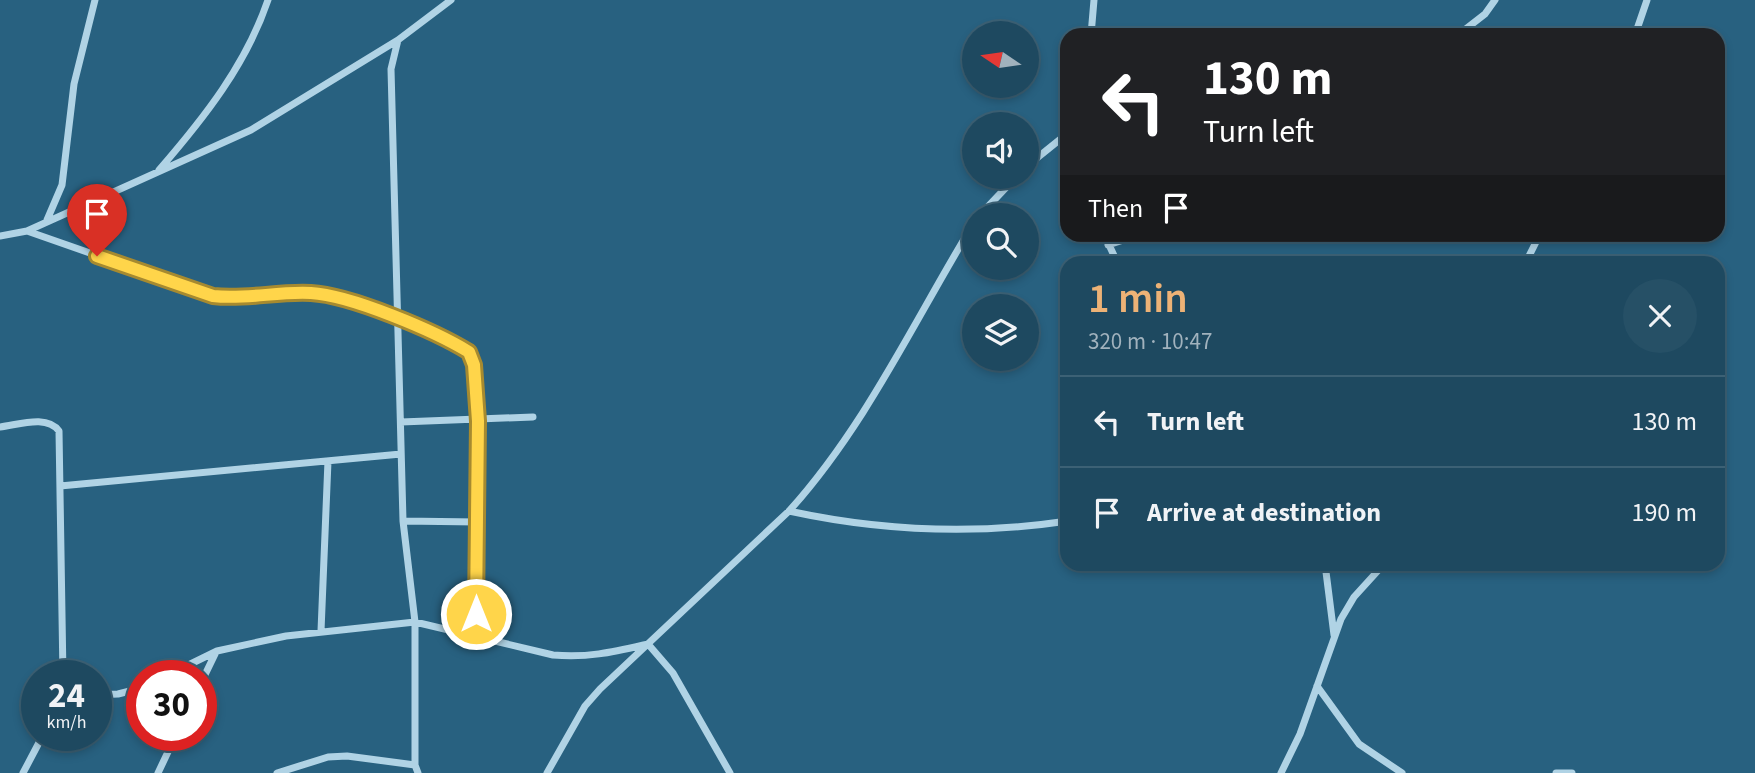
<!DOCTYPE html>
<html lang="en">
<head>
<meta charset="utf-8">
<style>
  :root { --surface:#1e4960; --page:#265066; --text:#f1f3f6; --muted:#a1b2bd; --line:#3c6175; --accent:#edb276 }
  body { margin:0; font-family:"Source Sans 3",sans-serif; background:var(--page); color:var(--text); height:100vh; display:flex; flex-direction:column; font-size:26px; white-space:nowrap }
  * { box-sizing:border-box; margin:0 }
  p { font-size:23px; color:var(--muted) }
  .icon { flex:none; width:38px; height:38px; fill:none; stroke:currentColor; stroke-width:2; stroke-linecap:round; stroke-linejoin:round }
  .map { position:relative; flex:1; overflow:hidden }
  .panel { position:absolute; left:1060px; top:256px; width:665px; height:315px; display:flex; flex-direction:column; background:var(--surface); border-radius:21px; box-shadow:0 4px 10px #0003,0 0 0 2px var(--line) }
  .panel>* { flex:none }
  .guide { position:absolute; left:1060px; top:28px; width:665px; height:214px; border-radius:21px; box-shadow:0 4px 10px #0003,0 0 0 2px var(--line); background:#202124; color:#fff; overflow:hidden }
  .needle { width:46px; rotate:283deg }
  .buttons { position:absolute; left:962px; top:21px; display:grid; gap:14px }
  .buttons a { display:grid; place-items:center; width:77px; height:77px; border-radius:50%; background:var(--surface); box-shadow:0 4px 10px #0003,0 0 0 2px var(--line); font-size:35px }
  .speed { position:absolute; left:21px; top:660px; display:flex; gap:14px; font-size:35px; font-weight:700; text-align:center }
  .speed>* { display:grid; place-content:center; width:91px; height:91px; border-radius:50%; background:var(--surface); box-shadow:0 4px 10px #0003,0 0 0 2px var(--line); line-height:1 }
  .speed small { font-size:18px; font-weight:400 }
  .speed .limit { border:10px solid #d22; background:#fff; color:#111 }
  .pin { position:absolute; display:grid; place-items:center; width:60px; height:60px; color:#fff; margin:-72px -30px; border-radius:50% 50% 50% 0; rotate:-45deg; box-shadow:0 0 7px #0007 }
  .pin .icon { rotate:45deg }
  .me { position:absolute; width:77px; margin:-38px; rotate:0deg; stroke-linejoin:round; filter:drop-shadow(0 0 5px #0008) }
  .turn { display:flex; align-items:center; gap:24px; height:147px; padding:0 28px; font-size:32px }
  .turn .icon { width:91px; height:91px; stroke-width:2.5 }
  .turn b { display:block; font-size:49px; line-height:60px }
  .then { display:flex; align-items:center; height:66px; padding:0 28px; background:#0003; gap:14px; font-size:26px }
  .round { display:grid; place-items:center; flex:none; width:74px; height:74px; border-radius:37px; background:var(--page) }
  .headline { display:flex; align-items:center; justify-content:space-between; height:119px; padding:0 28px }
  h1 { font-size:42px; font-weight:600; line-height:52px; color:var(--accent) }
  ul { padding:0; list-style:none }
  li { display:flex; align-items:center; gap:21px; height:91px; padding:0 28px; border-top:2px solid var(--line) }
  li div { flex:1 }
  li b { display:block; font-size:26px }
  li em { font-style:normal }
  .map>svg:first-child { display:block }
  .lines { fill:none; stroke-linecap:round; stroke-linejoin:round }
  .street { stroke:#b0d3e5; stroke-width:7 }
  .route-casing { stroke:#a68a30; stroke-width:18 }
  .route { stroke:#ffd54a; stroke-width:12 }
</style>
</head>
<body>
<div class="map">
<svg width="1755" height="773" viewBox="0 0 1755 773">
  <rect width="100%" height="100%" fill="#286180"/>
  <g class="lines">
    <path class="street" d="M1091,35L1094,0
      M1458,35L1485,14L1495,0
      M1635,35L1647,0
      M398,40L391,69L403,521L415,622V765L418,773
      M1027,166L1068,133
      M159,170C204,118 246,65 268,0
      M980,215L1016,177
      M47,220L62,185L74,84L95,0
      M27,231L213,296C246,300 278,291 311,293C350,295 435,331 469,352L474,364L478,420L476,637
      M1104,234L1117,262
      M0,236L27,231L251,130L398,40L451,0
      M1108,245L1142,234
      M1526,262L1540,234
      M401,422L533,417
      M0,427C18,425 47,414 59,431L63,676
      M60,486L401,454
      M789,511C881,531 974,535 1068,521
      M403,521L477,522
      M1325,564L1334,635
      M321,631L328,461
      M166,676L217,651L286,636L415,622L553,655C589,658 613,652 648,644L673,673L730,773
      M201,683L216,652
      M1317,686L1359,744L1402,773
      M96,695L118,694L142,688
      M23,773L43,735
      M158,773L176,735
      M277,773L328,757L347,756L415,765
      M547,773L585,706L600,689L789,511C866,426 915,319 975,221
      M1281,773L1300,734L1341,619L1354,597L1384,564
      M1556,773H1572"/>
  </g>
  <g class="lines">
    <g class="route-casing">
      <path id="route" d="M97,256L213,296C246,300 278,291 311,293C350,295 435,331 469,352L474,365L478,421L476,614"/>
    </g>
    <use href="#route" class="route"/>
  </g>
</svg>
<div class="buttons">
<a><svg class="needle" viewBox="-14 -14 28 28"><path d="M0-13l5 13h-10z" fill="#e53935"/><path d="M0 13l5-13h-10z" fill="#a1b2bd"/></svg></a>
<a><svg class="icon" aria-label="sound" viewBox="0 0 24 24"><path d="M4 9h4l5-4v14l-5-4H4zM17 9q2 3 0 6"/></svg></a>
<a><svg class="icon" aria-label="search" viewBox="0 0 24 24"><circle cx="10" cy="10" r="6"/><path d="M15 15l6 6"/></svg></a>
<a><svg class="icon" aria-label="layers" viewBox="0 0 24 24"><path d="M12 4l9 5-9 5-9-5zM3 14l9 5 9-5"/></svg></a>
</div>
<div class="speed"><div>24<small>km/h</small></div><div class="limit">30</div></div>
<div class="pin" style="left:97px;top:256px;background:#d93025"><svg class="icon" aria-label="arrive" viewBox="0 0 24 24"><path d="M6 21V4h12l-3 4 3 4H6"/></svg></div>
<svg class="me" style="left:476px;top:614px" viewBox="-20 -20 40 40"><circle r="17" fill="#ffd54a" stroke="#fff" stroke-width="3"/><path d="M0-11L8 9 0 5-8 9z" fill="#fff"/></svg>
<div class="guide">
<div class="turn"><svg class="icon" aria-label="left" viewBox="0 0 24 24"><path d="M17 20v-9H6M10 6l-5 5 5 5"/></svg><div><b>130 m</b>Turn left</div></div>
<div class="then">Then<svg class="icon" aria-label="arrive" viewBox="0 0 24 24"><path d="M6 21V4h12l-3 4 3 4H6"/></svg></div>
</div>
<section class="panel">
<div class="headline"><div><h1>1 min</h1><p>320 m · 10:47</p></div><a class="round"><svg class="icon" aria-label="close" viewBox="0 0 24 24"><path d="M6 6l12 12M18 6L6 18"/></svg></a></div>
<ul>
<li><svg class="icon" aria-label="left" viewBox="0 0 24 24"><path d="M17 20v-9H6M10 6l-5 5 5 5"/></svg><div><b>Turn left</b></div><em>130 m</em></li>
<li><svg class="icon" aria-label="arrive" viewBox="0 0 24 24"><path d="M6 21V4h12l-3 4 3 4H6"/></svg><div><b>Arrive at destination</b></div><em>190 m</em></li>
</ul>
</section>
</div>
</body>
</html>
